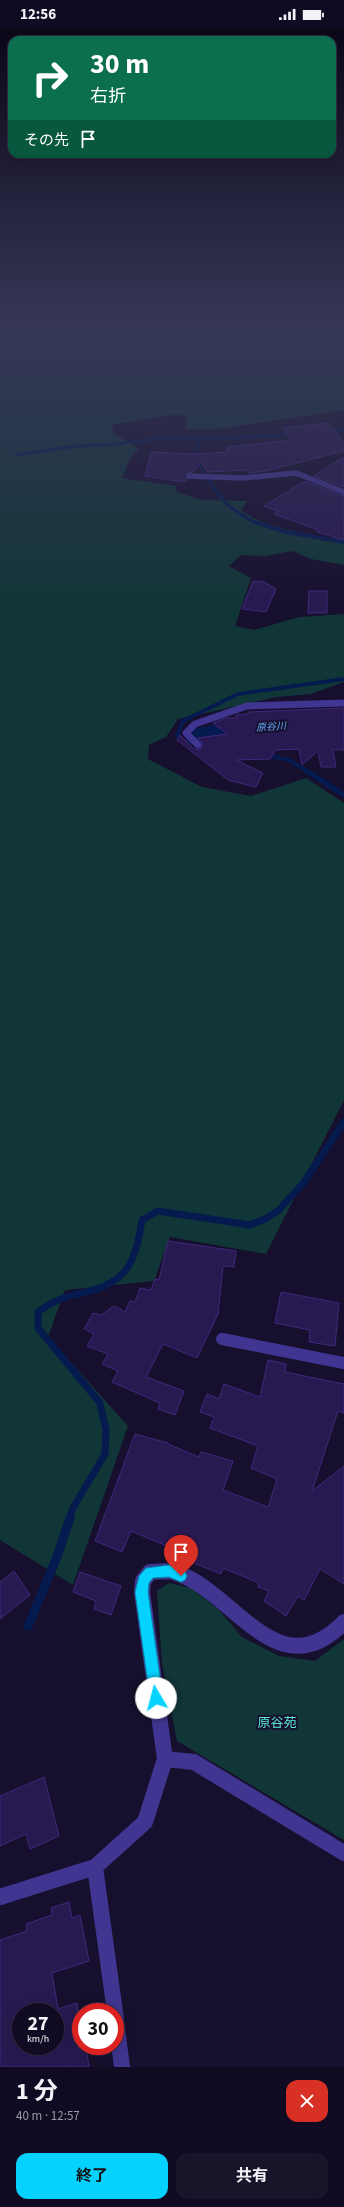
<!DOCTYPE html>
<html lang="ja">
<head>
<meta charset="utf-8">
<style>
  :root { --surface:#100b22; --page:#19142a; --text:#f1f3f6; --muted:#9c9ba5; --line:#302b40; --accent:#06d2ff }
  body { margin:0; font-family:"Source Sans 3","Noto Sans JP",sans-serif; background:var(--page); color:var(--text); height:100vh; display:flex; flex-direction:column; font-size:15px; white-space:nowrap }
  * { box-sizing:border-box; margin:0 }
  p { font-size:13px; color:var(--muted) }
  .icon { flex:none; width:22px; height:22px; fill:none; stroke:currentColor; stroke-width:2; stroke-linecap:round; stroke-linejoin:round }
  .map { position:relative; height:2039px; overflow:hidden }
  .details { display:flex; flex-direction:column; background:var(--surface); flex:1 }
  .details>* { flex:none }
  .top-card { position:absolute; left:8px; top:8px; width:328px; height:122px; border-radius:12px; box-shadow:0 4px 16px #0002,0 0 0 1px var(--line); background:#0b6e4f; color:#fff; overflow:hidden }
  .speed { position:absolute; left:12px; top:1975px; display:flex; gap:8px; font-size:20px; font-weight:700; text-align:center }
  .speed>* { display:grid; place-content:center; width:52px; height:52px; border-radius:50%; background:var(--surface); box-shadow:0 4px 16px #0002,0 0 0 1px var(--line); line-height:1 }
  .speed small { font-size:10px; font-weight:400 }
  .speed .limit { border:6px solid #d22; background:#fff; color:#111 }
  .pin { position:absolute; display:grid; place-items:center; width:34px; height:34px; color:#fff; margin:-41px -17px; border-radius:50% 50% 50% 0; rotate:-45deg; box-shadow:0 0 4px #0007 }
  .pin .icon { rotate:45deg }
  .me { position:absolute; width:44px; margin:-22px; rotate:352deg; stroke-linejoin:round; filter:drop-shadow(0 0 3px #0008) }
  .turn { display:flex; align-items:center; gap:14px; height:84px; padding:0 16px; font-size:18px }
  .turn .icon { width:52px; height:52px; stroke-width:2.5 }
  .turn b { display:block; font-size:28px; line-height:34px }
  .then { display:flex; align-items:center; height:38px; padding:0 16px; background:#0003; gap:8px; font-size:15px }
  .round { display:grid; place-items:center; flex:none; width:42px; height:42px; border-radius:12px; background:var(--page) }
  .head { display:flex; align-items:center; justify-content:space-between; height:68px; padding:0 16px }
  h1 { font-size:24px; font-weight:700; line-height:30px }
  .button { display:flex; gap:8px; margin-top:auto; padding:8px 16px }
  .button a { flex:1; height:46px; border-radius:12px; background:var(--accent); color:#111; font-size:16px; font-weight:700; line-height:46px; text-align:center }
  .button a+a { background:var(--page); color:var(--text) }
  .status { display:flex; justify-content:space-between; align-items:center; height:28px; padding:0 20px; background:var(--surface); direction:ltr }
  .status svg { height:11px; fill:currentColor }
  .map>svg:first-child { display:block }
  .green { fill:#113637 }
  .lines { fill:none; stroke-linecap:round; stroke-linejoin:round }
  .stream-far4 { stroke:#051a4f; stroke-width:3 }
  .stream-far3 { stroke:#051a4f; stroke-width:4 }
  .stream-far2 { stroke:#051a4f; stroke-width:5.5 }
  .stream-far1 { stroke:#051a4f; stroke-width:7 }
  .stream { stroke:#051a4f; stroke-width:9 }
  .river { fill:#051a4f; fill-rule:evenodd }
  .building { fill:#281950; stroke:#40287e; fill-rule:evenodd }
  .minor-far3 { stroke:#403590; stroke-width:5.5 }
  .minor-far2 { stroke:#403590; stroke-width:7 }
  .minor-far1 { stroke:#403590; stroke-width:12 }
  .minor { stroke:#403590; stroke-width:16 }
  .route { fill:#06d2ff; stroke:#0488a6 }
  .labels { text-anchor:middle; dominant-baseline:central; stroke-width:4; stroke-linejoin:round; paint-order:stroke }
  .far-water-label { font-size:10px; font-style:italic; fill:#68adff; stroke:#160f2d }
  .near-park-label { font-size:13px; fill:#59ecd3; stroke:#160f2d }
</style>
</head>
<body>
<div class="status"><b>12:56</b><svg viewBox="0 0 49 12"><path d="M0 12V9h3v3zM5 12V6h3v6zM10 12V3h3v9zM15 12V0h3v12zM26 1h20v11H26zM47 4h2v5h-2z"/></svg></div>
<div class="map">
<svg width="344" height="2039" viewBox="0 0 344 2039">
  <rect width="100%" height="100%" fill="#160f2d"/>
  <path class="green" d="M0,302H344V382L218,401H185L187,395L185,388L177,386L111,397L115,406L139,421L130,430L122,450L175,458L177,464L202,472L247,473L241,482C267,502 312,506 344,514V537L311,531L292,523L265,528L241,527L229,538L251,550L235,598L254,602L299,589L344,586V654L311,666L277,669L178,691L166,709L149,717L148,731L202,759L251,768L306,750L344,775V1072L266,1226L170,1209L154,1253L65,1262L48,1309L128,1398L73,1557L0,1512Z
    M169,1555L191,1560L219,1582L242,1609L279,1628L315,1633L344,1611V1812L177,1713L162,1635L157,1563Z"/>
  <g class="lines">
    <path class="stream-far4" d="M325,403L344,401
      M198,409L196,431L205,446
      M16,427L77,418L117,416L162,410L260,409L294,406
      M208,451C220,472 234,485 257,495"/>
    <path class="stream-far3" d="M254,494L286,504L344,514
      M210,717L182,713L177,708L183,693L238,666L344,651
      M264,726L289,732L309,744"/>
    <path class="stream-far2" d="M307,743L344,767"/>
    <path class="stream-far1" d="M69,1491L73,1480L105,1426L106,1402L100,1375L38,1300V1284C52,1273 65,1269 82,1265C128,1255 135,1235 142,1192L158,1183L250,1197L265,1191L279,1182L304,1154L344,1094"/>
    <path class="stream" d="M28,1598L57,1529L70,1490"/>
    <path class="river" d="M289,689L344,693V709C313,705 283,705 252,709C232,711 208,719 188,714L184,708L188,702C221,694 256,691 289,689Z"/>
  </g>
  <path class="building" d="M328,395L344,415V423L266,443L249,445L246,442L208,444L201,434L193,444L186,445L187,452L185,454L145,448L151,424L194,426L227,424V419L292,412L283,400Z
    M344,429V459L314,448Z
    M305,453L344,468V512L317,504L319,502L274,486L278,483L264,478Z
    M253,553L264,554L276,561L266,584L242,581Z
    M309,563H327V585H308Z
    M344,680V722H333L336,739H321L318,723L302,737L299,721L276,722L270,731L236,732L263,745L256,759L228,752L177,712L180,707L194,721L200,722L203,716L198,710L227,706L213,695L226,690H236V687L248,686V684Z
    M168,1213L236,1223L234,1239L223,1238L218,1286L197,1330L163,1316L146,1349L184,1363L175,1387L158,1381L160,1375L112,1354L118,1343L102,1336L108,1326L87,1318L94,1306L84,1301L93,1285L101,1287L114,1278L125,1284L130,1273L135,1274L140,1260L151,1262L155,1251L159,1252Z
    M281,1264L339,1275L335,1318L309,1314L310,1302L275,1295Z
    M268,1332L286,1336L285,1344L344,1356V1385L338,1383L312,1463L344,1438V1556L320,1541L304,1572L298,1568L286,1588L264,1573L269,1563L258,1559L259,1555L223,1540L221,1546L184,1531L186,1526L131,1503L122,1524L95,1513L135,1406L168,1415V1416L199,1429L201,1424L233,1433L223,1462L268,1479L277,1451L251,1440L258,1418L210,1400L214,1389L200,1384L207,1366L219,1371L224,1356L260,1369Z
    M14,1543L30,1567L0,1591V1554Z
    M80,1544L121,1558L111,1587L94,1581L96,1573L73,1564Z
    M44,1749L59,1808L30,1821L26,1806L0,1818V1768Z
    M69,1874L72,1890L80,1887L89,1933L52,1945L58,1981L77,1975L81,2018H86L89,2039H0V1912L27,1903L26,1896L52,1887L51,1880ZM21,1984H55V2018H21Z"/>
  <g class="lines">
    <path class="minor-far3" d="M189,448L242,450L296,445L344,464"/>
    <path class="minor-far2" d="M198,717L186,705L195,696L247,678L344,675"/>
    <path class="minor-far1" d="M222,1311L344,1335"/>
    <path class="minor" d="M165,1731L194,1734L344,1825
      M0,1869L95,1839
      M115,1984L95,1839L145,1794L165,1731L142,1564L143,1553L150,1544C158,1544 166,1542 174,1544C234,1562 277,1663 344,1594
      M115,1985L122,2039"/>
  </g>
  <linearGradient id="sky" x2="0" y2="1"><stop stop-color="#0c0819"/><stop offset="0.51" stop-color="#363757"/><stop offset="1" stop-color="#363757" stop-opacity="0"/></linearGradient>
  <rect width="344" height="587" fill="url(#sky)"/>
  <path class="route" d="M169,1537L185,1543L187,1548L185,1552L181,1554L169,1549L153,1550L149,1555L148,1564L163,1670L161,1675L156,1677L152,1675L150,1670L135,1564L139,1548L146,1540Z"/>
  <g class="labels">
    <g class="far-water-label">
      <text transform="translate(271 699) rotate(-4)">原谷川</text>
    </g>
    <g class="near-park-label">
      <text x="277" y="1695">原谷苑</text>
    </g>
  </g>
</svg>
<div class="speed"><div>27<small>km/h</small></div><div class="limit">30</div></div>
<div class="pin" style="left:181px;top:1548px;background:#d93025"><svg class="icon" aria-label="arrive" viewBox="0 0 24 24"><path d="M6 21V4h12l-3 4 3 4H6"/></svg></div>
<svg class="me" style="left:156px;top:1670px" viewBox="-20 -20 40 40"><circle r="19" fill="#fff"/><path d="M0-13L10 11 0 6-10 11z" fill="#06d2ff"/></svg>
<div class="top-card">
<div class="turn"><svg class="icon" aria-label="right" viewBox="0 0 24 24"><path d="M7 20v-9h11M14 6l5 5-5 5"/></svg><div><b>30 m</b>右折</div></div>
<div class="then">その先<svg class="icon" aria-label="arrive" viewBox="0 0 24 24"><path d="M6 21V4h12l-3 4 3 4H6"/></svg></div>
</div>
</div>
<section class="details">
<div class="head"><div><h1>1 分</h1><p>40 m · 12:57</p></div><a class="round" style="background:#d93025;color:#fff"><svg class="icon" aria-label="close" viewBox="0 0 24 24"><path d="M6 6l12 12M18 6L6 18"/></svg></a></div>
<div class="button"><a>終了</a><a>共有</a></div>
</section>
</body>
</html>
